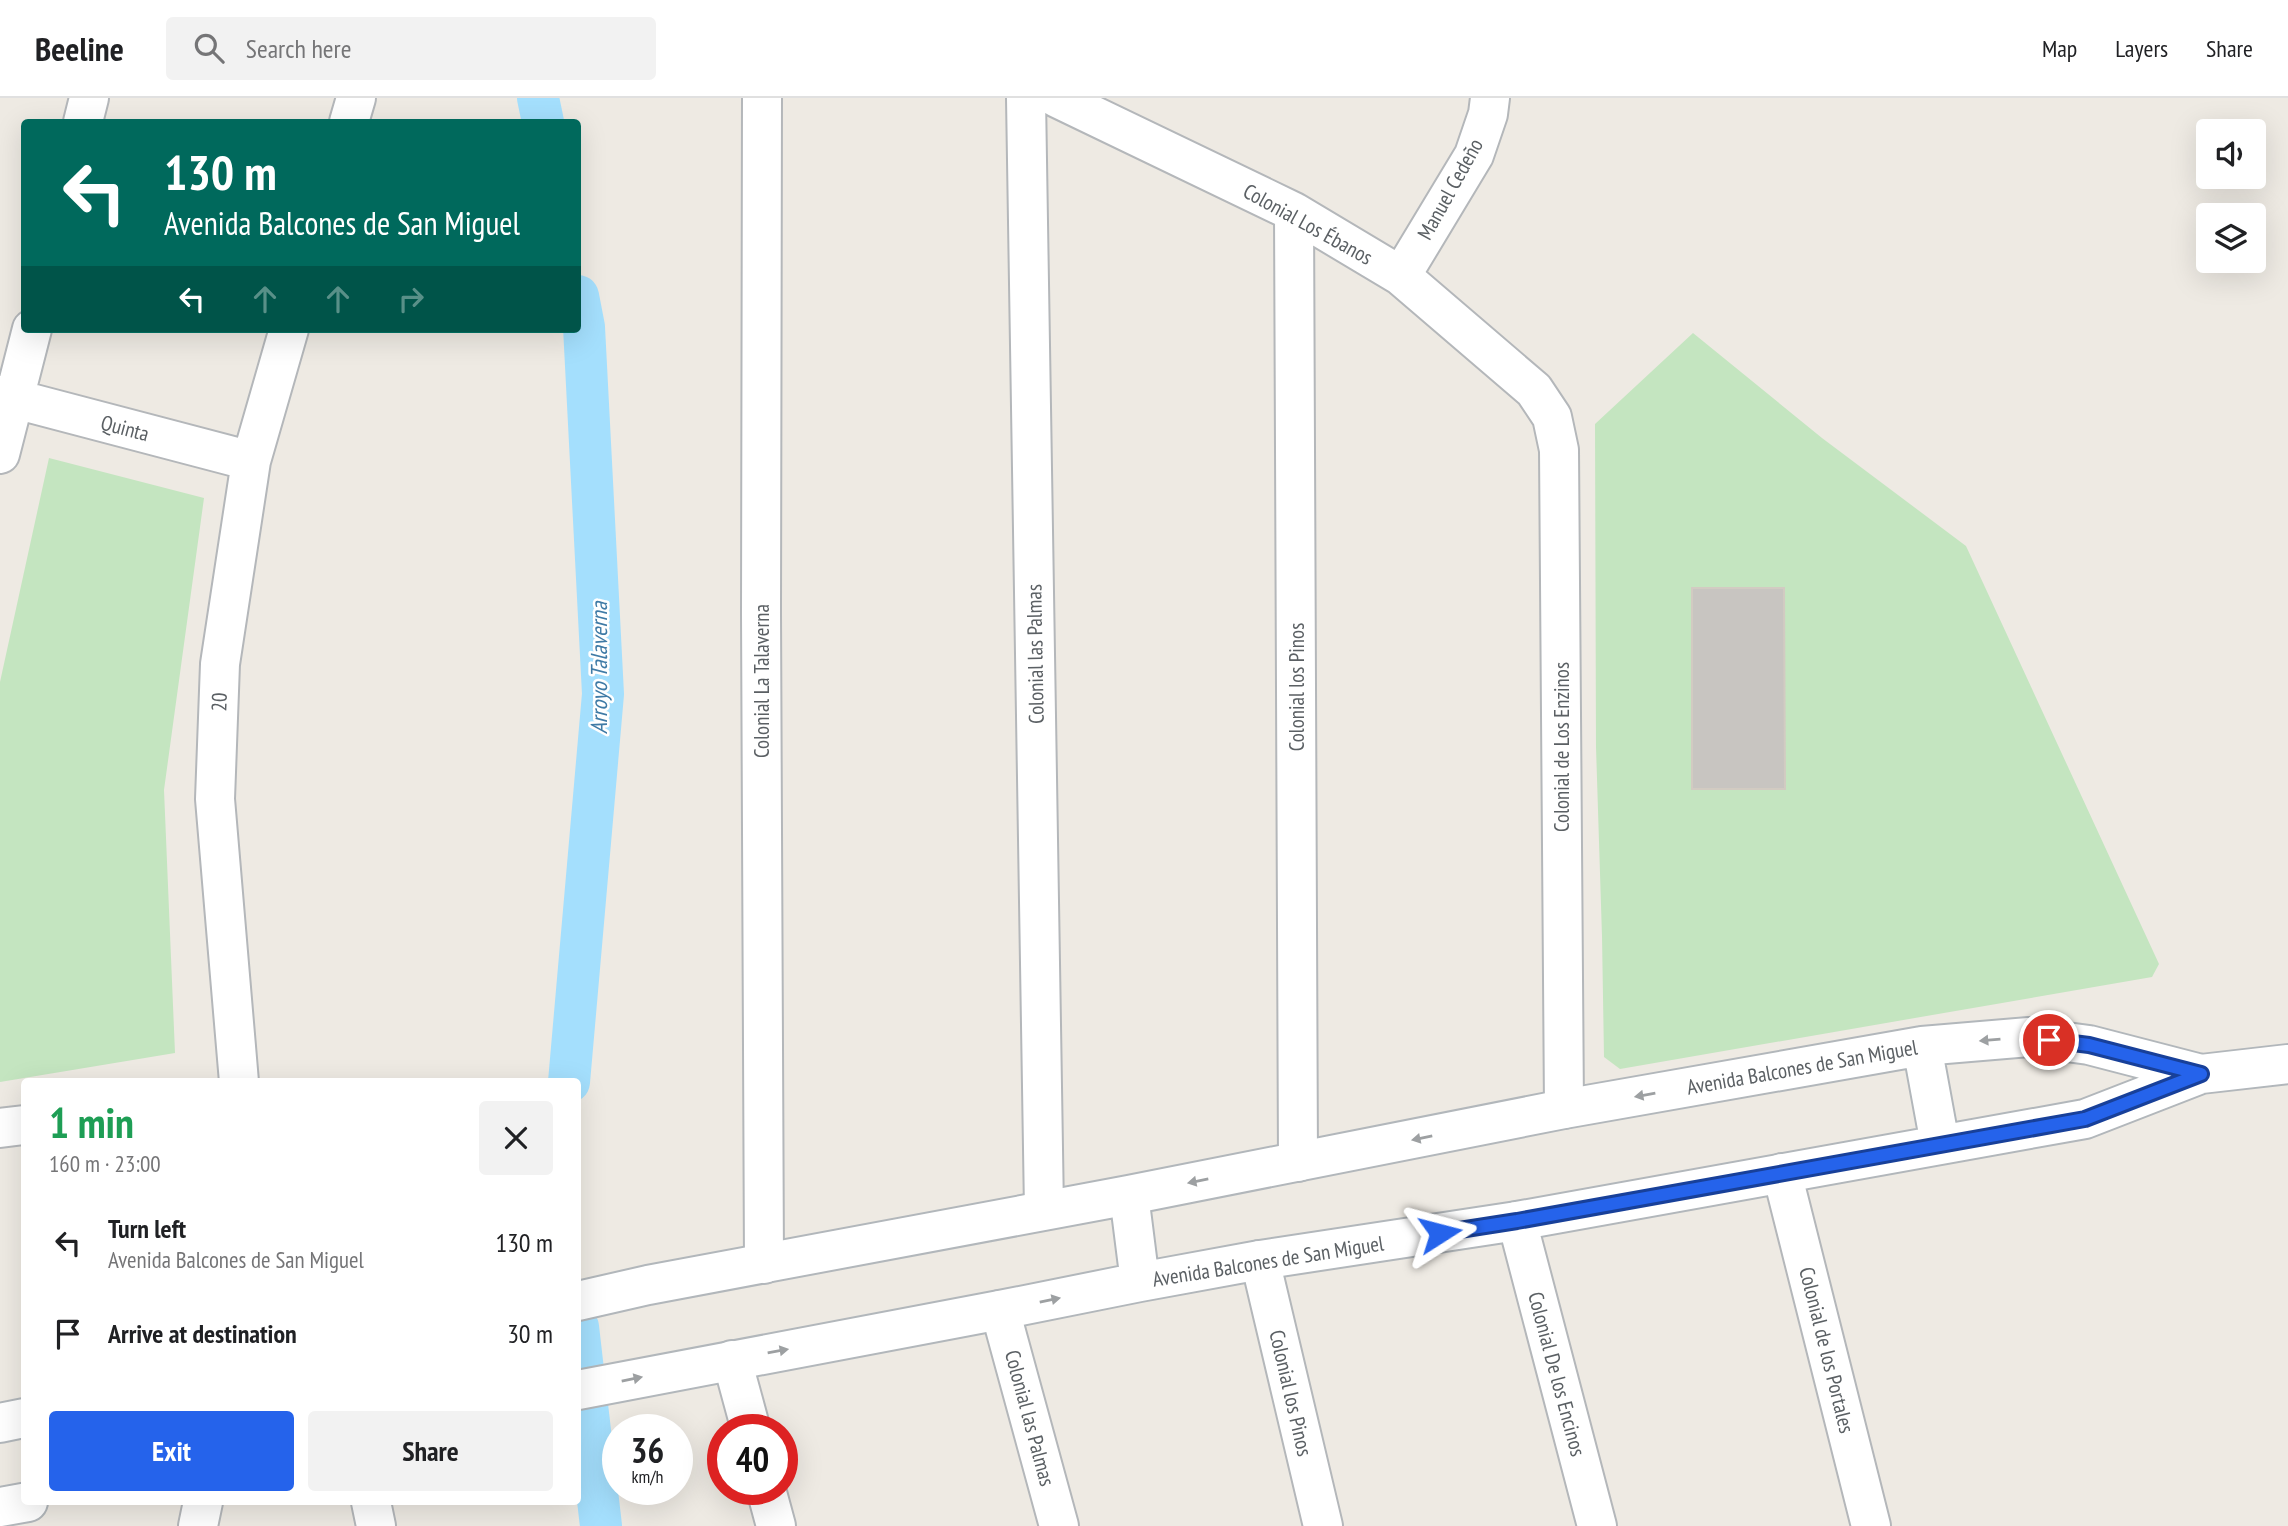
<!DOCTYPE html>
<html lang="en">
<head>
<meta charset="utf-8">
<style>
  :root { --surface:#fff; --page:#f2f2f2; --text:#202124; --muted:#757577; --line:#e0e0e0; --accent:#2563eb }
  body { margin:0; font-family:"PT Sans Narrow",sans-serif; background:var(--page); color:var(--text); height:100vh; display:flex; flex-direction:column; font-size:26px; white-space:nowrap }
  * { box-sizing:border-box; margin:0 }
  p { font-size:23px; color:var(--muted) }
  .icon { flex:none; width:38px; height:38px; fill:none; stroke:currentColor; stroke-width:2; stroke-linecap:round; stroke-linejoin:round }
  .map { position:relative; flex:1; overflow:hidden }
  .panel { position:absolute; left:21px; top:980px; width:560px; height:427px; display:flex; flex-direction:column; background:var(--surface); border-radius:7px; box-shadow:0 7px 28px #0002 }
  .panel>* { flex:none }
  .guide { position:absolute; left:21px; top:21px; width:560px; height:214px; border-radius:7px; box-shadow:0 7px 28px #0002; background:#00695c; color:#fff; overflow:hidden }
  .fabs { position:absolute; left:2196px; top:21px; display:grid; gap:14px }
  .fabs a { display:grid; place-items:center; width:70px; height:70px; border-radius:7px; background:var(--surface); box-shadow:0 7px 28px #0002; font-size:35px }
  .speed { position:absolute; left:602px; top:1316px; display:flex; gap:14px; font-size:35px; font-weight:700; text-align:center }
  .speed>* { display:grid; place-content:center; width:91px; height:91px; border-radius:50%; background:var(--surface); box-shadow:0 7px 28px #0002; line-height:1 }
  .speed small { font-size:18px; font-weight:400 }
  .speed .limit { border:10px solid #d22; background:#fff; color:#111 }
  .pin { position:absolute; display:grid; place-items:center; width:60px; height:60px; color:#fff; margin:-30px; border:4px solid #fff; border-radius:50%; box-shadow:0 2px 7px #0007 }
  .me { position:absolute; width:77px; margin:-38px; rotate:81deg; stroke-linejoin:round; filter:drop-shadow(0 0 5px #0008) }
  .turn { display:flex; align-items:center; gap:24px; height:147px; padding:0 28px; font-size:32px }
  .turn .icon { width:91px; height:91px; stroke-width:2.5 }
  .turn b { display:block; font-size:49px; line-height:60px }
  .lanes { display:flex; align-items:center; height:66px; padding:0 28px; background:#0003; justify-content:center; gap:35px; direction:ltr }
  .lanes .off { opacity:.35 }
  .round { display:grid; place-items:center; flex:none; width:74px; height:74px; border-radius:7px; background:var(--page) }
  .summary { display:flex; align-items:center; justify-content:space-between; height:119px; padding:0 28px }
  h1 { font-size:42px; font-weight:700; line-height:52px; color:#1e9e55 }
  .button { display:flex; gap:14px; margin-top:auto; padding:14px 28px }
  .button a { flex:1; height:80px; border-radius:7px; background:var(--accent); color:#fff; font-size:28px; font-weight:700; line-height:80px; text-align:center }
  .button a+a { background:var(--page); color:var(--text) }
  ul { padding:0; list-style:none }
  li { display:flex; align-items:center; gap:21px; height:91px; padding:0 28px }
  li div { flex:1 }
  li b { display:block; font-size:26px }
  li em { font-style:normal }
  header { display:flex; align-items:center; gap:42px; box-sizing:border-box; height:98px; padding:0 35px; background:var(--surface); border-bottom:2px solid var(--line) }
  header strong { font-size:33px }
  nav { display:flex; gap:38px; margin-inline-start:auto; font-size:24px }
  .search { width:490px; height:63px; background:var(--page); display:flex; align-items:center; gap:18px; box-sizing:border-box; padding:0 24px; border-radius:7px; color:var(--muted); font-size:26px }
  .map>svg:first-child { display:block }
  .green { fill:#c4e5c0 }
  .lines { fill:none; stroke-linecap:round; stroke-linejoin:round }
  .canal { stroke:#a4dffd; stroke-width:42 }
  .building { fill:#c8c5c1; stroke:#d2cbc2; stroke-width:2 }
  .street-casing { stroke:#b4b7ba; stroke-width:42 }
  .secondary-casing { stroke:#b2b7bb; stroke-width:42 }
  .street { stroke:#fff; stroke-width:38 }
  .secondary { stroke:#fff; stroke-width:38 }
  .oneway { fill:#9da0a2 }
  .route-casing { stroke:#184099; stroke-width:18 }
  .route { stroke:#2563eb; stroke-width:12 }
  .labels { text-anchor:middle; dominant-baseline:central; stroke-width:5; stroke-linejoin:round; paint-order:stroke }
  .street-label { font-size:21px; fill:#5b6064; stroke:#fff }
  .water-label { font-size:23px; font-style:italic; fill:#3f7ba6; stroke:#fff }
</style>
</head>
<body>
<header>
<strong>Beeline</strong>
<div class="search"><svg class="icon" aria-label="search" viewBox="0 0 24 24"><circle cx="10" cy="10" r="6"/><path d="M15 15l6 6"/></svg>Search here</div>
<nav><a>Map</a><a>Layers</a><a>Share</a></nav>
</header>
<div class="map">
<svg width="2288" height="1428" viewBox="0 0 2288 1428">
  <rect width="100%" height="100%" fill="#eeeae3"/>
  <path class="green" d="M1693,235L1822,340L1966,448L2159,866L2152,879L1620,971L1604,959L1602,838L1596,649L1595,326Z
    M49,360L204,400L164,692L175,955L0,984V584Z"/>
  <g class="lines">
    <path class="canal" d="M538,0L543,24
      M569,984L603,596L584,229L578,198
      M578,1229L601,1428"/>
  </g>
  <path class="building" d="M1692,490H1784L1785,691H1692Z"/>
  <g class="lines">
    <g class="street-casing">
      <path id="street" d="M762,0L761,515L764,1166
        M1026,0L1044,1112
        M1057,0L1294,114L1401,178L1534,292L1552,319L1559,352L1564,1011
        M83,24L89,0
        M349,24L356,0
        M1294,114L1298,1064
        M1401,178L1474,57L1488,16L1490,0
        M0,297L251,363
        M0,356L32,231
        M239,984L215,701L220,566L251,363L289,231
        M0,1030L24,1027
        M1782,1075L1871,1428
        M1517,1123L1597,1428
        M1260,1162L1323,1428
        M1000,1212L1059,1428
        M732,1262L751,1332
        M766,1391L776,1428
        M371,1404L376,1428
        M198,1428L203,1404"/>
    </g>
    <g class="secondary-casing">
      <path id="secondary" d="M1922,948L1940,1046
        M1129,1097L1140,1184
        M578,1203L648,1187L1129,1097L1564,1011L1922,948L2029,939L2089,947L2201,976
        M578,1292L1000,1212L1140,1184L1260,1162L1517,1123L2085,1021L2201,976L2288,966
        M0,1325L24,1320
        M0,1409L28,1404"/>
    </g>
    <use href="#street" class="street"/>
    <use href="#secondary" class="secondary"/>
  </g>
  <defs><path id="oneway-solid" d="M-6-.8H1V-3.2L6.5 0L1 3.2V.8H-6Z" transform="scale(1.75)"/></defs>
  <g class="oneway">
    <use href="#oneway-solid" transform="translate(1990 942) rotate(175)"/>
    <use href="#oneway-solid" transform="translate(1645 997) rotate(170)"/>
    <use href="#oneway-solid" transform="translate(1422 1040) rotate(168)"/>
    <use href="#oneway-solid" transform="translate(1198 1083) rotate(169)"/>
    <use href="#oneway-solid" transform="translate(1050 1202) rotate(-12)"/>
    <use href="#oneway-solid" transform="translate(778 1253) rotate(-10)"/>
    <use href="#oneway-solid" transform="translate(632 1281) rotate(-11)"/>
  </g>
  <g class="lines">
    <g class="route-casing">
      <path id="route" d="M1440,1135L1517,1123L2085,1021L2201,976L2089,947L2049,942"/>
    </g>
    <use href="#route" class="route"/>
  </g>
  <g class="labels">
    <g class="street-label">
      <text transform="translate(1450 91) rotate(-61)">Manuel Cedeño</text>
      <text transform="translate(1308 126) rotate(29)">Colonial Los Ébanos</text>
      <text transform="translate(125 330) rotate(15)">Quinta</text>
      <text transform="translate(1035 556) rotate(-91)">Colonial las Palmas</text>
      <text transform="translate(761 583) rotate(-90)">Colonial La Talaverna</text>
      <text transform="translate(1296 589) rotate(-90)">Colonial los Pinos</text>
      <text transform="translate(219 604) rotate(-88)">20</text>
      <text transform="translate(1561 649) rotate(-90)">Colonial de Los Enzinos</text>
      <text transform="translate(1802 969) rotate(-10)">Avenida Balcones de San Miguel</text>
      <text transform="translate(1268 1163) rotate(-9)">Avenida Balcones de San Miguel</text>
      <text transform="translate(1827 1252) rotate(76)">Colonial de los Portales</text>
      <text transform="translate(1557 1276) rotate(75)">Colonial De los Encinos</text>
      <text transform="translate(1291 1295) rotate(77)">Colonial los Pinos</text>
      <text transform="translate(1030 1320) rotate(75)">Colonial las Palmas</text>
    </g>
    <g class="water-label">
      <text transform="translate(598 570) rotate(-90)">Arroyo Talaverna</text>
    </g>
  </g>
</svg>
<div class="fabs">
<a><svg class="icon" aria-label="sound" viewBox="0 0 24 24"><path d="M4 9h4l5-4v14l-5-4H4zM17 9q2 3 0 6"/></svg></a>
<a><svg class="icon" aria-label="layers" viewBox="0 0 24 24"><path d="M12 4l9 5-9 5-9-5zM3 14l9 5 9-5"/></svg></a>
</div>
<div class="speed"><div>36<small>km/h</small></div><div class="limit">40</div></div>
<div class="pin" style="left:2049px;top:942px;background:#d93025"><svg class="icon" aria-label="arrive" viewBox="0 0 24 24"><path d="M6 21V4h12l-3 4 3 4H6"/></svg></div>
<svg class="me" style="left:1440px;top:1135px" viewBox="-20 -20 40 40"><path d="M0-17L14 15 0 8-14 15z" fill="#2563eb" stroke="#fff" stroke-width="4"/></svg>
<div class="guide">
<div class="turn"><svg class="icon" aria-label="left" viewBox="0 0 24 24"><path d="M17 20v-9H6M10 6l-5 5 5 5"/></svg><div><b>130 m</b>Avenida Balcones de San Miguel</div></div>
<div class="lanes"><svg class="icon" aria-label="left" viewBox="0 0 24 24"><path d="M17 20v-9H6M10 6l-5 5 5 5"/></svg><svg class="icon off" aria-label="ahead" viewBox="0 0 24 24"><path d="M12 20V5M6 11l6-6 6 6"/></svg><svg class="icon off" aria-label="ahead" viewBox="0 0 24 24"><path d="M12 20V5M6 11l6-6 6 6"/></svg><svg class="icon off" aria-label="right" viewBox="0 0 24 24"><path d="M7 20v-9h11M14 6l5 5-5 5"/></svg></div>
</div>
<section class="panel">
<div class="summary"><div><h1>1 min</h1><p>160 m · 23:00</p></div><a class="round"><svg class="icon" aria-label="close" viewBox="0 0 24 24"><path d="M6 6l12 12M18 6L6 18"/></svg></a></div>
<ul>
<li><svg class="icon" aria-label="left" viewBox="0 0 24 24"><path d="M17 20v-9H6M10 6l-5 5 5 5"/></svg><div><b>Turn left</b><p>Avenida Balcones de San Miguel</p></div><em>130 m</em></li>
<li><svg class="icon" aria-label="arrive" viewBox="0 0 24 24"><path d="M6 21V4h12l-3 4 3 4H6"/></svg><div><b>Arrive at destination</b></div><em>30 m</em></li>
</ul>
<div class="button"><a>Exit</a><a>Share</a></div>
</section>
</div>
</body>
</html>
